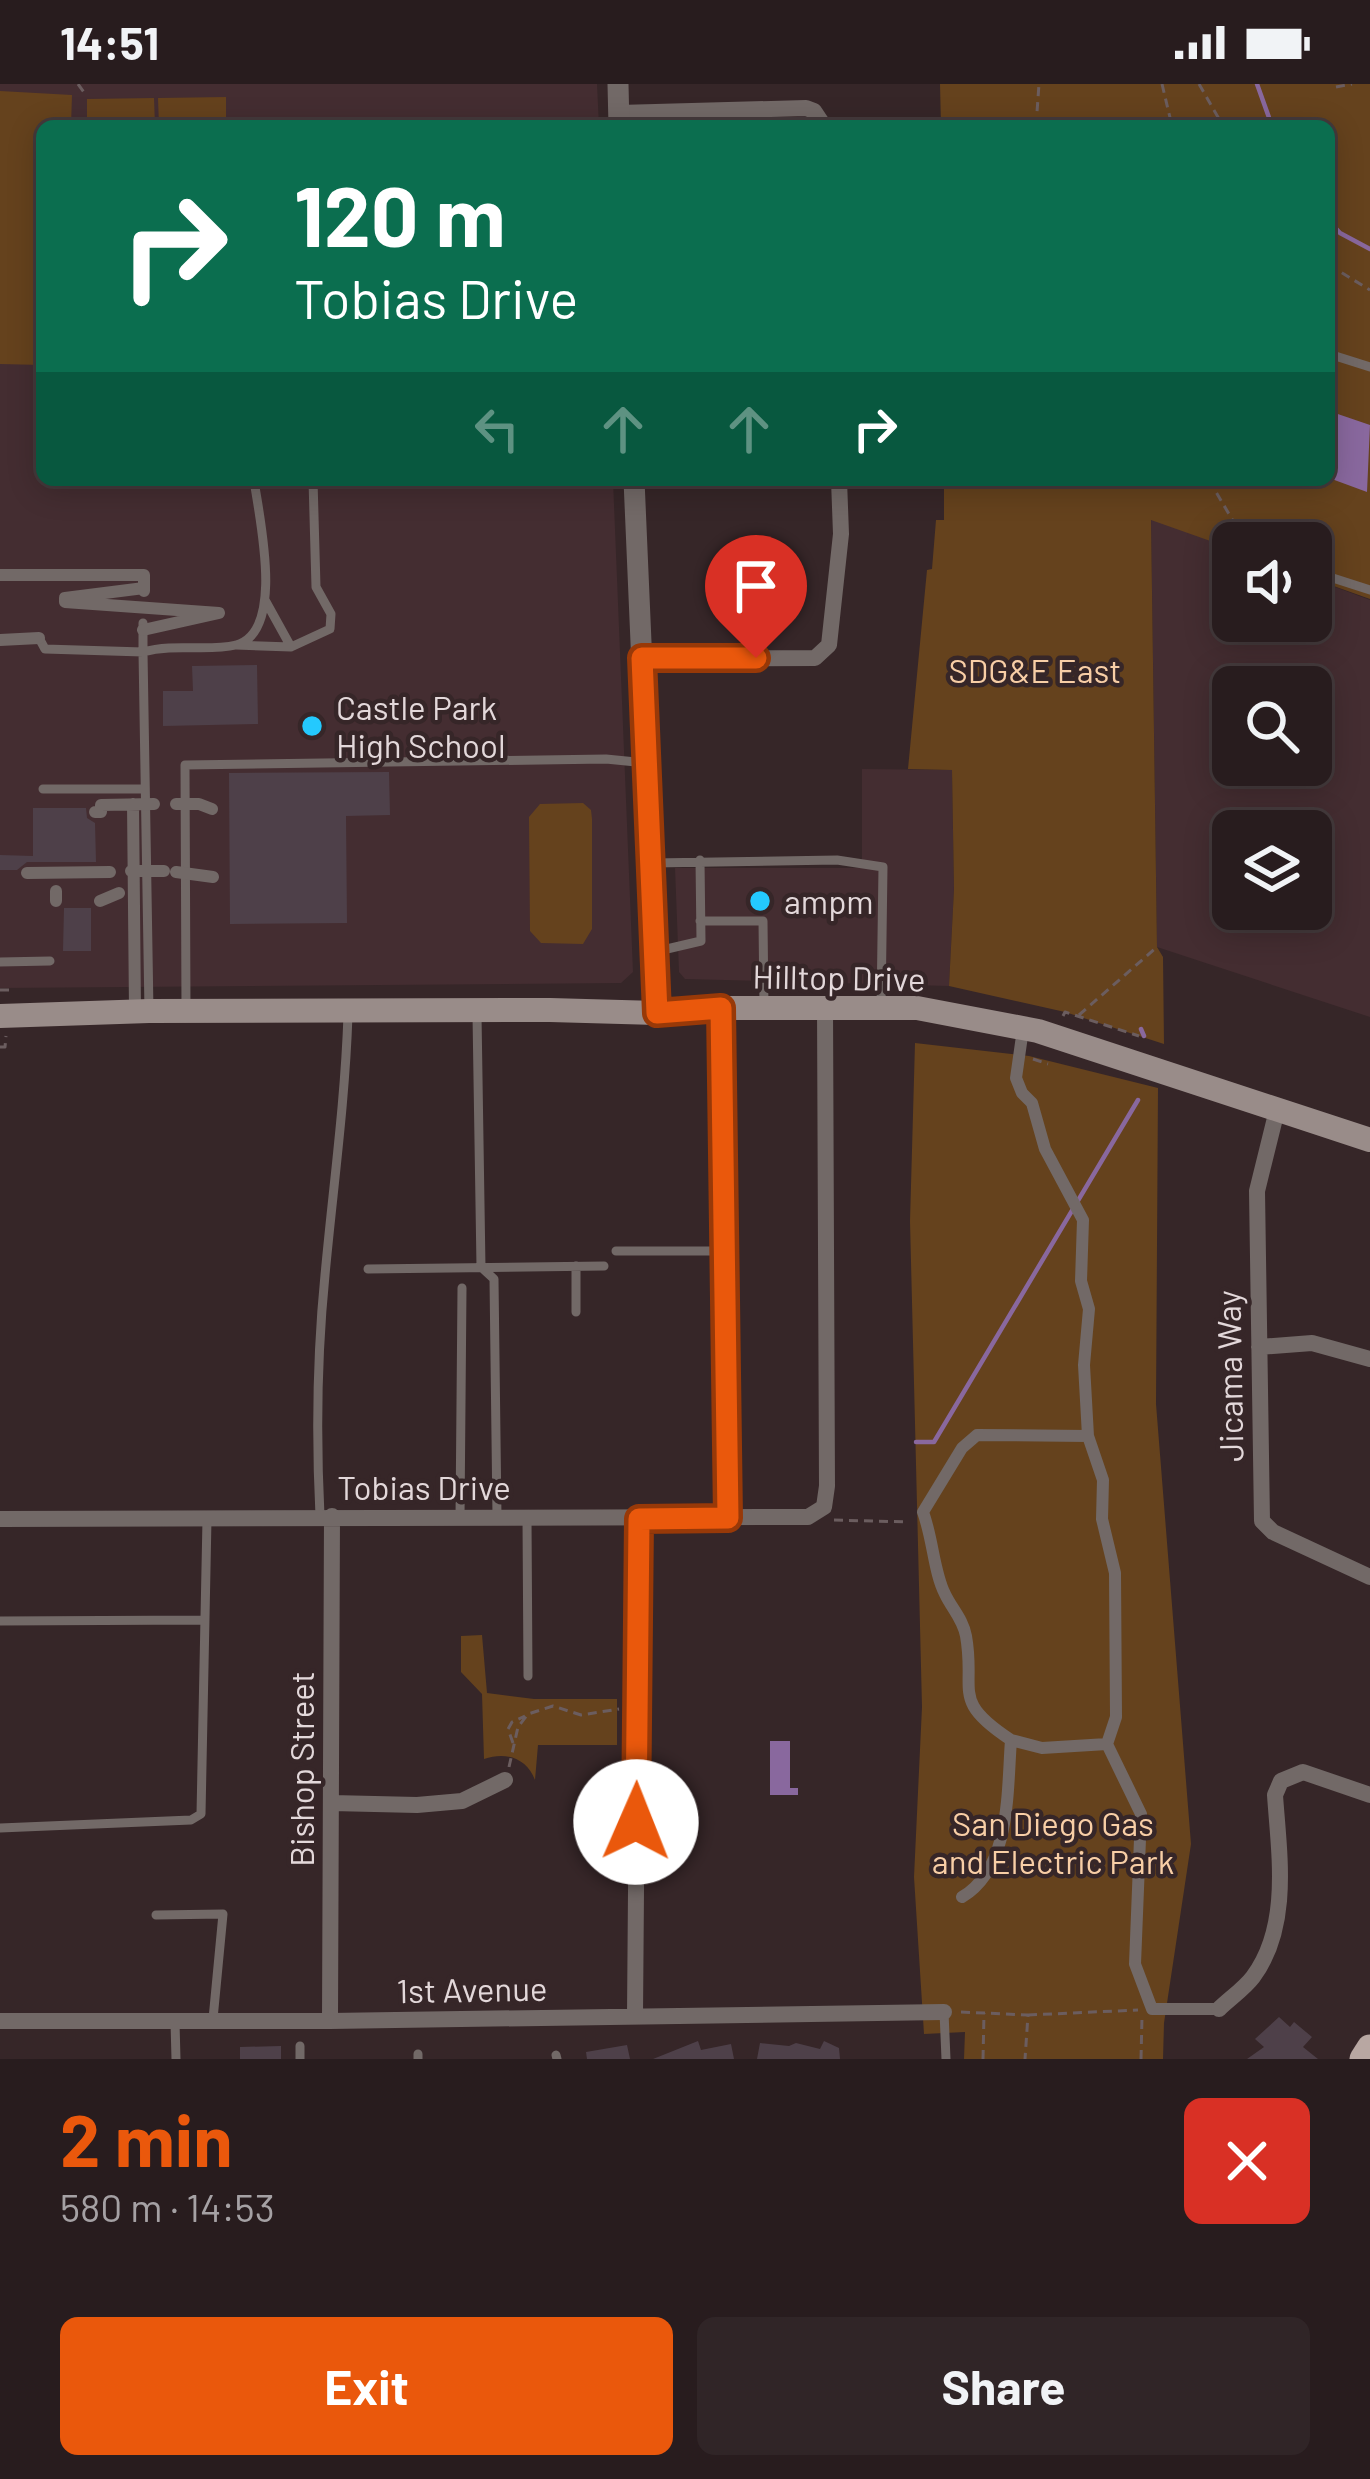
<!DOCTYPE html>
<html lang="en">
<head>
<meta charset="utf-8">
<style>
  :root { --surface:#281c1e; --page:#302527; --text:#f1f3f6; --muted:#a5a1a4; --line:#443a3c; --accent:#ea580c }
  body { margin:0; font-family:Barlow,sans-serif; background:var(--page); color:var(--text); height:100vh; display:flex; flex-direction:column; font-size:45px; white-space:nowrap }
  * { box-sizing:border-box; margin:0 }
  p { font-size:39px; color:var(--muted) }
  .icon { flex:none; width:66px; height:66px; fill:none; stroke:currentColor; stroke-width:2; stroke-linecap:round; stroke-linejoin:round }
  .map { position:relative; height:1975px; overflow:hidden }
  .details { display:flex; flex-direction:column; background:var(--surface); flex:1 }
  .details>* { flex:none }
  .top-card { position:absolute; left:36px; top:36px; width:1299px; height:366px; border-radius:18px; box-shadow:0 6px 30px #0003,0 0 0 3px var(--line); background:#0b6e4f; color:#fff; overflow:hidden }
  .controls { position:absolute; left:1212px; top:438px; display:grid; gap:24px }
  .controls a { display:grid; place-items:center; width:120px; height:120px; border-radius:18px; background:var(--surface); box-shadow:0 6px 30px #0003,0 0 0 3px var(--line); font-size:60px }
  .pin { position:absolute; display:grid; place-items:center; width:102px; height:102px; color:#fff; margin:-123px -51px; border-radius:50% 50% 50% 0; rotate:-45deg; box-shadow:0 0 12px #0007 }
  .pin .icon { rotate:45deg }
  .me { position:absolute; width:132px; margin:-66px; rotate:1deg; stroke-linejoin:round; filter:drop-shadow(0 0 9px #0008) }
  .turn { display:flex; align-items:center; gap:42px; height:252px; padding:0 60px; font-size:54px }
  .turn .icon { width:156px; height:156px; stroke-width:2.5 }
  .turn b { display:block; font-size:84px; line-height:102px }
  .lanes { display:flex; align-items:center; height:114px; padding:0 60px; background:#0003; justify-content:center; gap:60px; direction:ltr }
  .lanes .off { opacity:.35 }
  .round { display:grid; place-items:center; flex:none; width:126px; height:126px; border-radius:18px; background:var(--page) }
  .overview { display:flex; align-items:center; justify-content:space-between; height:204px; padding:0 60px }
  h1 { font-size:72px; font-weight:700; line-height:90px; color:var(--accent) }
  .button { display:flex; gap:24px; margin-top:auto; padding:24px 60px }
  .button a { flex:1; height:138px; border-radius:18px; background:var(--accent); color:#fff; font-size:48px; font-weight:700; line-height:138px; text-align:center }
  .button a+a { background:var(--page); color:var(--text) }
  .status { display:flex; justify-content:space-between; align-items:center; height:84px; padding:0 60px; background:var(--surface); direction:ltr }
  .status svg { height:33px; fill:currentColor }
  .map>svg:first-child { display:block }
  .built { fill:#442d31; fill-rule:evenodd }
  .green { fill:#65421d }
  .water { fill:#89689e }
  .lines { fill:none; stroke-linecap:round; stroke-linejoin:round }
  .stream { stroke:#89689e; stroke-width:4.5 }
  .building { fill:#4e4049 }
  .path { stroke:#6b5d5f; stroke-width:3; stroke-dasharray:9 6; stroke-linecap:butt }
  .service { stroke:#726967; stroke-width:9 }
  .pedestrian { stroke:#726967; stroke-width:12 }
  .minor { stroke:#726967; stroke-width:16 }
  .tertiary { stroke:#726967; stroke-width:21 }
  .secondary { stroke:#998c89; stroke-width:24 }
  .primary { stroke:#b8a7a2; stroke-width:27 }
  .route-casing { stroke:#983908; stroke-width:30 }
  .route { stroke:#ea580c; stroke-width:21 }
  .poi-dot { fill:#24c9fe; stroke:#362628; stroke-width:4.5 }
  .labels { text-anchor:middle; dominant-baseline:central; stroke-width:9; stroke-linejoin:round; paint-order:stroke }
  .park-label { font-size:33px; fill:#f8cea6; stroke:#362628 }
  .poi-label { font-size:33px; fill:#e3d8da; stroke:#362628; text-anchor:start }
  .street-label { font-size:33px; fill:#e3d8da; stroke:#362628 }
</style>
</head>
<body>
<div class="status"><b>14:51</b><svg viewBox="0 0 49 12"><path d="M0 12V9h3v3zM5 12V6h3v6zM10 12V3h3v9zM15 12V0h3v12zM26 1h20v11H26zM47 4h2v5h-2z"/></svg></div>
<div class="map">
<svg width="1370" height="1975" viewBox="0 0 1370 1975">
  <rect width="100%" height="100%" fill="#362628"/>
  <path class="built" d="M0,0H597L599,42H42V396H613L633,888L621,899L0,904Z
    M1151,434L1233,465V537H1311V494L1370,516V933L1157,863ZM1233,603H1311V681H1233ZM1233,747H1311V825H1233Z
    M862,685L952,686L954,805L949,902L685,895L679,888L675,784H862Z"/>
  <path class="green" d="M940,0H1370V515L1311,494V459H1233V465L1151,436L1157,863L1163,873L1164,960L1065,928L949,902L954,805L952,686L908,685L927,486L932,485L936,436H944V396H1329V42H941Z
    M0,7L72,11L71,42H42V281L0,280Z
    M226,13V42H159L158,14Z
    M154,14L155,42H87V15Z
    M583,719L591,726L592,735V845L583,860L541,859L530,847L529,733L540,720Z
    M915,959L1029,972L1158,1004L1156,1320L1191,1760L1164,1939L1163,1975H964L965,1948L924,1950L914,1793L922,1623L910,1137Z
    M482,1551L487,1609L534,1615H617V1661H538L535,1696C527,1675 507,1667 484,1675L482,1610L461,1588V1552Z"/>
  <path class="water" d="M1329,327L1370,341L1367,408L1329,394Z
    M770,1657H790V1704H798V1711H770Z"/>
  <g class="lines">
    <path class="stream" d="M1257,0L1272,42
      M1329,137L1340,149L1370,165
      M1141,945L1144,952
      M916,1358H934L1138,1016"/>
  </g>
  <path class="building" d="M257,581L258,640L163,642V607H193L192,582Z
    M389,688L390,731L346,732L347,839L230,840L229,689Z
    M33,724H86L87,734L95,739L96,778H27L17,786H0V771L33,772Z
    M64,824H91V867H63Z
    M1279,1933L1290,1943L1294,1938L1312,1953L1303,1963L1318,1975H1247L1264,1963L1255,1955Z
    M698,1957L701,1966L731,1960L734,1975H653Z
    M824,1957L839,1964L840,1975H757L760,1959L789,1962L796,1959L820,1965Z
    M627,1961L630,1975H587L586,1968Z
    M281,1962V1975H240V1963Z"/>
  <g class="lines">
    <path class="path" d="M78,0L86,11
      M1162,0L1172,42
      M1199,0L1223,42
      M1336,3L1352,0
      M1036,42L1039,0
      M1329,181L1370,206
      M1209,396L1246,459
      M0,906H9L8,912
      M1079,931L1157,863
      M1063,932L1065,928L1139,952
      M0,963H5L6,952
      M1033,975L1048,980
      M834,1436L908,1438
      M513,1659L508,1645L512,1638L525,1632
      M509,1683L518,1643L528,1630L553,1622L581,1631L619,1625
      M961,1928L1028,1931L1025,1975
      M1028,1931L1138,1926
      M983,1975L984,1929
      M1141,1975L1142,1933"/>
    <path class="service" d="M1329,270L1370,283
      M1311,487L1370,506
      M143,539V568C176,559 207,568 236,561C286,548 259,433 254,396
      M39,554L45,565L143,568L149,927
      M236,561L291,563L265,516
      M291,563L330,545L331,530L316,503L313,396
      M43,705H145
      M652,779L837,776L883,783L881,924
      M700,837H763L764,924
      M654,868L701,857L700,776
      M0,878L50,877
      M186,927L185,681L606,675L646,679
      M721,929L727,1434
      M477,931L481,1183L494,1195L497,1433
      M616,1167H724
      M368,1185L604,1182
      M576,1228V1182
      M320,1432C316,1352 317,1271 325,1191C333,1104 345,1019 348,931
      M460,1433L462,1204
      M527,1435L528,1592
      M0,1537L205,1536
      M0,1744L191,1736L201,1730L207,1435
      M156,1831L223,1830L213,1935
      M944,1928L946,1975
      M175,1938L176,1975
      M300,1962V1975
      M418,1970V1975
      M556,1971L557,1975"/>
    <path class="pedestrian" d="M0,491H144V507
      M143,546L219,529L65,518V514L144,504
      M0,556L39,554
      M133,720L135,927
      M176,720H199L212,725
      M95,728H101V721L154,720
      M131,787H164
      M176,788L213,793
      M27,789L110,788
      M56,807V817
      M100,817L119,809
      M1011,1656L1042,1664L1107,1660L1116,1633L1115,1489L1102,1435L1103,1396L1088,1352
      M1107,1660L1141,1730L1135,1880L1152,1925H1219
      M962,1813C1011,1784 1007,1708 1011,1656C950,1616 976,1608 966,1552C963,1535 952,1525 945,1510C934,1489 933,1455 923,1428L962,1364L977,1351L1088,1352L1084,1281L1089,1225L1081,1197L1083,1136L1045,1065L1032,1019L1022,1009L1016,994L1023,945"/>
    <path class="minor" d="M619,29L806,24L814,27L824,42
      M642,575L815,574L829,561L841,450L839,396
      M1277,1026L1257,1107L1262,1437L1273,1448L1370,1493
      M1259,1263L1312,1259L1370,1275
      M0,1435L808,1433L824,1423L827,1402L825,923
      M332,1719L417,1721L462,1717L505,1696
      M1219,1925C1229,1915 1244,1905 1253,1893C1291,1842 1279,1770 1275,1711L1281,1697L1303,1688L1370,1711
      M635,1932L639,1434
      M0,1937H330L944,1928
      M330,1937L332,1432"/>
    <path class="tertiary" d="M618,0L619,42
      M634,396L657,929"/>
    <path class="secondary" d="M0,932L149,927L550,926L657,929L721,924H917L1038,947L1370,1056"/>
    <path class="primary" d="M1363,1975L1370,1964"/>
  </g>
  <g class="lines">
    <g class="route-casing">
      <path id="route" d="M636,1738L639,1435L728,1434L721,924L657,929L642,574H756"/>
    </g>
    <use href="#route" class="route"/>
  </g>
  <g class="poi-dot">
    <circle cx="312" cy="642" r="12"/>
    <circle cx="760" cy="817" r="12"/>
  </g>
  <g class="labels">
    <g class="park-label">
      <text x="1035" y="586">SDG&amp;E East</text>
      <text x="1053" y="1739">San Diego Gas<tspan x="1053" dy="38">and Electric Park</tspan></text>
    </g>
    <g class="poi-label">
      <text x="336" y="623">Castle Park<tspan x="336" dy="38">High School</tspan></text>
      <text x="784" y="817">ampm</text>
    </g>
    <g class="street-label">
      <text transform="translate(839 893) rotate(1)">Hilltop Drive</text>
      <text transform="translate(1229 1292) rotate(-91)">Jicama Way</text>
      <text x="424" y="1403">Tobias Drive</text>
      <text transform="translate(301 1685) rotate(-90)">Bishop Street</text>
      <text transform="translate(472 1905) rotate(-1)">1st Avenue</text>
    </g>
  </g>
</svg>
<div class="controls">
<a><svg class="icon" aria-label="sound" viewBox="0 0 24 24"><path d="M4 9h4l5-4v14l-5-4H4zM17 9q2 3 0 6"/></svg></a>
<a><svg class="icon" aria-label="search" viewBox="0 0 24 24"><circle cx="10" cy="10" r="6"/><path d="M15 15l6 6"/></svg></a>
<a><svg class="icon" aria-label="layers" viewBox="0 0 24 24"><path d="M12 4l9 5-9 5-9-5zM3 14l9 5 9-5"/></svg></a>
</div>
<div class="pin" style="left:756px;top:574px;background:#d93025"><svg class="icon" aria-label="arrive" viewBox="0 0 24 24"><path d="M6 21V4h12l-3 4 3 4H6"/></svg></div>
<svg class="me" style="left:636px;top:1738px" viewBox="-20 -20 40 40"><circle r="19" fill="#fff"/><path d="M0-13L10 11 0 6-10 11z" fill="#ea580c"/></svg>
<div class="top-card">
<div class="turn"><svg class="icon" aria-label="right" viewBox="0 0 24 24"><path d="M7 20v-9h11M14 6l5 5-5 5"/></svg><div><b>120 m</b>Tobias Drive</div></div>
<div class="lanes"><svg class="icon off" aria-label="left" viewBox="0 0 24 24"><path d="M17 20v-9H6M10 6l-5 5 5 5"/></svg><svg class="icon off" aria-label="ahead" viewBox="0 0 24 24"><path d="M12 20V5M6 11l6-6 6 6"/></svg><svg class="icon off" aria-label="ahead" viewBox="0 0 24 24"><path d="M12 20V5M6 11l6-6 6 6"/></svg><svg class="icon" aria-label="right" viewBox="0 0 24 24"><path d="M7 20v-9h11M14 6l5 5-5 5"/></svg></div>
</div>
</div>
<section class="details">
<div class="overview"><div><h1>2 min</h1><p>580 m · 14:53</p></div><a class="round" style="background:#d93025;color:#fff"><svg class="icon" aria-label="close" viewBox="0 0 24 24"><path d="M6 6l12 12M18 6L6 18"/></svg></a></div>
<div class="button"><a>Exit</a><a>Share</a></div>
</section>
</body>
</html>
